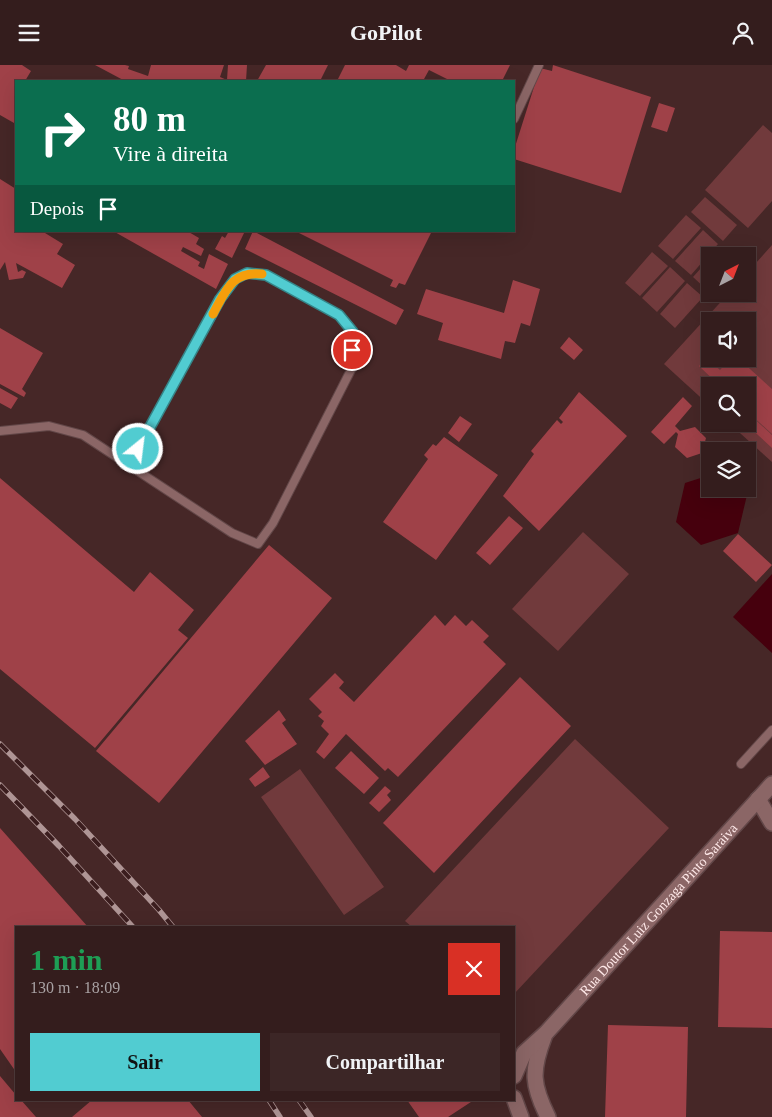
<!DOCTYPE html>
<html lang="pt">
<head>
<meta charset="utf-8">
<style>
  :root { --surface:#341d1d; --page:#3c2626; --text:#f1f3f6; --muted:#a9a2a4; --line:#4e3b3b; --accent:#51ccd1 }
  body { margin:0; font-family:"Times New Roman",serif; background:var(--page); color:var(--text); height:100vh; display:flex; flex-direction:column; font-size:19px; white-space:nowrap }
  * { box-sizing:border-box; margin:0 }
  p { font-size:16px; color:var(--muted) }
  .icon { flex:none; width:28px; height:28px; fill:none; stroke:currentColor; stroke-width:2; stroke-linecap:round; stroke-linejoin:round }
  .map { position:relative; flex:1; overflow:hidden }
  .panel { position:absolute; left:15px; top:861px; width:500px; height:175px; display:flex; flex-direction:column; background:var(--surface); border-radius:0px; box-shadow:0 5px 20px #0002,0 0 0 1px var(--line) }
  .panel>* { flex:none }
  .top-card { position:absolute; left:15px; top:15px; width:500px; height:152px; border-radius:0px; box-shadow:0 5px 20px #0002,0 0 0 1px var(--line); background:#0b6e4f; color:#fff; overflow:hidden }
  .needle { width:32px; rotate:42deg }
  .buttons { position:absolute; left:701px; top:182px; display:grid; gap:10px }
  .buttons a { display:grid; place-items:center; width:55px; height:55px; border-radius:0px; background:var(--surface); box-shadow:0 5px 20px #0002,0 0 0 1px var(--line); font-size:25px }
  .pin { position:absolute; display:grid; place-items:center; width:42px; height:42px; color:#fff; margin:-21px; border:2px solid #fff; border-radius:50%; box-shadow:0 1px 5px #0007 }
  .me { position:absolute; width:55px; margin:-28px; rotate:29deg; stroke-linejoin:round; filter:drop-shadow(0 0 4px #0008) }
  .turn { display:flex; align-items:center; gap:18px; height:105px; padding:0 15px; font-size:22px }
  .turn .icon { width:65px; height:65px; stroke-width:2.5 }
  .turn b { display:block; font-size:35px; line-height:42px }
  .then { display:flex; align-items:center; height:48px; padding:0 15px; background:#0003; gap:10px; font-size:19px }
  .round { display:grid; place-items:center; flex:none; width:52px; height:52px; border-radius:0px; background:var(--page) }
  .head { display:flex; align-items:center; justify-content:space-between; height:85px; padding:0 15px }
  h1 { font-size:30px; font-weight:800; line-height:38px; color:#1e9e55 }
  .cta { display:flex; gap:10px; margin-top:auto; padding:10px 15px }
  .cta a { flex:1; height:58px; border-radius:0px; background:var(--accent); color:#111; font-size:20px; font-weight:800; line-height:58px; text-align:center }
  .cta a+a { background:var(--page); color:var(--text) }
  header { display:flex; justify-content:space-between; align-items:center; height:65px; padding:0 15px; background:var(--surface); font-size:22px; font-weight:800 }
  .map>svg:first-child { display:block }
  .green { fill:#713a3c; fill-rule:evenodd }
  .water { fill:#46000d }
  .building { fill:#9f4148 }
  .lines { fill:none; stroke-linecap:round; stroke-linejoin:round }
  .lane-casing { stroke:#624748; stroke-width:10 }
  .street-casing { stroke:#624748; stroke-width:18 }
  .lane { stroke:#8b6666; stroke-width:8 }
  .street { stroke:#8b6666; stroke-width:15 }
  .rail-casing { stroke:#af9595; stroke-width:5.5 }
  .rail { stroke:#3b1d1e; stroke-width:4; stroke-dasharray:11; stroke-linecap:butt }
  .route-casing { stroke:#358588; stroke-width:12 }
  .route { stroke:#51ccd1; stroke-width:9 }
  .slow { stroke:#f59e0b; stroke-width:9 }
  .labels { text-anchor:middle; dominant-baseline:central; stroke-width:4.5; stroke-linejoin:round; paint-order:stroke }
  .street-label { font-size:14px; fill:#fee8e8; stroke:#3b1d1e }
</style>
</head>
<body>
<header><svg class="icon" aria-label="menu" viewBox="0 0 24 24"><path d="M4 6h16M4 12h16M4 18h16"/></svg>GoPilot<svg class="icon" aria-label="person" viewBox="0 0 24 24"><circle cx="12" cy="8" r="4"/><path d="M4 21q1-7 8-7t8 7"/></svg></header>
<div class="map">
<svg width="772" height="1052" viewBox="0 0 772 1052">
  <rect width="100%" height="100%" fill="#462727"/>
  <path class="green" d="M763,60L772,68V136L748,163L705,125Z
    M705,132L737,160L723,176L691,147Z
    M686,150L701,163L673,194L658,181Z
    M703,165L718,179L691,210L675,196Z
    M772,180V397L730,359H748V321H710V341L664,299L728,229H748V207ZM710,256H748V294H710Z
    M652,187L668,201L640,231L625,218Z
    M710,193V224L708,226L693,212Z
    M670,202L685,216L657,247L642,233Z
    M687,218L703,232L675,263L660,249Z
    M583,467L629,509L558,586L512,544Z
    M575,674L669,763L514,929V862H412L405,856Z
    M300,704L384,822L344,850L261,732Z"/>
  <path class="water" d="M710,410V424H740L747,430L738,468L701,480L676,457L685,418Z
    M772,509V588L733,552Z"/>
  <path class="building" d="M0,0H22L31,6L25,16H16V54L14,58L0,50Z
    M95,0H125L129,1L128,4L148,11L151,0H224L220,12L227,15L228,0H247L246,16H125Z
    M266,0H328L320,16H257Z
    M345,0H396L406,6L409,0H510L502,16H451L429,5L424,14L429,16H337Z
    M553,0L651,32L621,128L514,94V85L540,3L552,6Z
    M659,38L675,43L667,67L651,62Z
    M0,114L16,124V166H46L45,168L63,179L57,189L75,200L62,223L16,198L18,207L22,205L26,207L23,213L9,215L5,197L0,205Z
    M113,166H187L199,173L196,179L204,184L201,191L183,182L181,186L200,197L198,201L204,204L209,189L228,199L216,224Z
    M229,166H245L232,193L215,184L222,171L225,173Z
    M253,166L404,245L396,260L245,184Z
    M295,166H432L405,220L399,218L396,223L390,221L393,215Z
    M513,215L540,224L530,261L521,258L515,278L505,276L501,294L438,275L443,258L417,249L426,224L504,248Z
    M0,263L43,288L22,324L26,328L24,332L0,319Z
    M569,272L583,285L574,295L560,283Z
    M710,290V294H714L711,297L720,305L730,294H739L772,324V369L748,347V321H720L699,301Z
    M709,312L718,321H710V326L702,319Z
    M0,323L18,333L11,344L0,338Z
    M579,327L627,371L539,466L503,431L534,389L531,386L557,355L561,359L563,357L559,353Z
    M683,332L692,341L675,361L680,366L695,362L706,373L702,388L687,393L675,382L678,369L676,367L664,379L651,367Z
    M748,348L772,370V383L746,359Z
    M460,351L472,359L459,377L448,368Z
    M444,372L498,410L436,495L383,457L428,394L424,390L433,379L436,381Z
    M0,413L134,527L150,507L194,545L178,565L188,573L95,683L0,604Z
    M509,451L523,463L490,500L476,488Z
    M738,469L772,500L756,517L723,486Z
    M269,480L332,533L159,738L96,686Z
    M435,550L445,561L455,550L466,561L472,555L489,571L483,577L506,599L398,712L388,703L385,706L346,669L324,694L316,687L329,669L321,661L324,656L318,651L322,647L309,634L335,608L344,617L339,623L354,637Z
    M520,612L571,661L434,808L383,758Z
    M279,645L286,655L282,658L297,679L265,700L245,676Z
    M351,686L379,713L364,729L335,703Z
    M263,702L270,712L255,722L249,714Z
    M385,721L391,726L387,730L391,735L379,747L369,738Z
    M0,763L88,862H16V1007L0,984Z
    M720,866L772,867V963L718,962Z
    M608,960L688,962L686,1052H605Z
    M0,1011L16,1030V1035H21L36,1052H0Z
    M92,1035H188L202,1052H72Z
    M407,1035H474L448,1052H419Z"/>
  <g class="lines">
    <g class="lane-casing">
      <path id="lane" d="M514,54L539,0
        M0,366L49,361L83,370L232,468L258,479L273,458L352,303L353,267L339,250L266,210L247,208L235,214L221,234L129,400
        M741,699L772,665"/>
    </g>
    <g class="street-casing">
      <g id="street">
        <path d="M758,734L772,758"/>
        <path d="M544,972C531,1006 532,1020 548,1052"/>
        <path id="s1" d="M514,1011L524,988L546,968L772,719"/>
        <path d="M514,1033L521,1052"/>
      </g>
    </g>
    <use href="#lane" class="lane"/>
    <use href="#street" class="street"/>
    <g class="rail-casing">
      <path id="rail" d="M0,679L75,754L159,845L173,862
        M0,720L59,781L133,862
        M269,1035L280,1052
        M299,1035L311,1052"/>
    </g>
    <use href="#rail" class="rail"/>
  </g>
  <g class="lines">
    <g class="route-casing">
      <path id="route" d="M138,384L220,234L235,214L247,208L266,210L339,250L353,267L352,285"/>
    </g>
    <use href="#route" class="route"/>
    <path class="slow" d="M213,249C226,225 232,206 262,209"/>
  </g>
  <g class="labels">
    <g class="street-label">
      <text stroke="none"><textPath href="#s1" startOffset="222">Rua Doutor Luiz Gonzaga Pinto Saraiva</textPath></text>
    </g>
  </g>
</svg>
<div class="buttons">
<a><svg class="needle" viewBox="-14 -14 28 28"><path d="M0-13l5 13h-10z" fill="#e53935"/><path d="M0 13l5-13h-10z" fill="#a9a2a4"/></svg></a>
<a><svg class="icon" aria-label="sound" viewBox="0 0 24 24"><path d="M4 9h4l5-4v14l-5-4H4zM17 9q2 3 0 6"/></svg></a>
<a><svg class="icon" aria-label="search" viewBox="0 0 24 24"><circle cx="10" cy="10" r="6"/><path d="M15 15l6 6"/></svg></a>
<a><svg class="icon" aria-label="layers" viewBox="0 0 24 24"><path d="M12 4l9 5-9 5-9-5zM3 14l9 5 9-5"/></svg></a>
</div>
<div class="pin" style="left:352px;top:285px;background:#d93025"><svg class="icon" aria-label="arrive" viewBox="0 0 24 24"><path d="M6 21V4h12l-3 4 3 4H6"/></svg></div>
<svg class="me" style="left:138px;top:384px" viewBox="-20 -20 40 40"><circle r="17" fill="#51ccd1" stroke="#fff" stroke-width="3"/><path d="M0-11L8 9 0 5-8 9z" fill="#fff"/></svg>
<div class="top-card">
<div class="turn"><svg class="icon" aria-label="right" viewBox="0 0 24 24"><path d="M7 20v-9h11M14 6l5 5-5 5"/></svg><div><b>80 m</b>Vire à direita</div></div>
<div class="then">Depois<svg class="icon" aria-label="arrive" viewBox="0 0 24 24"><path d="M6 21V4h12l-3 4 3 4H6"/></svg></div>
</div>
<section class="panel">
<div class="head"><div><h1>1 min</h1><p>130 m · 18:09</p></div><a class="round" style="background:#d93025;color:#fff"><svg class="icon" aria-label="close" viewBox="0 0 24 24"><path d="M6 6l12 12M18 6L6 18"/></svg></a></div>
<div class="cta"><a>Sair</a><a>Compartilhar</a></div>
</section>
</div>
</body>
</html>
